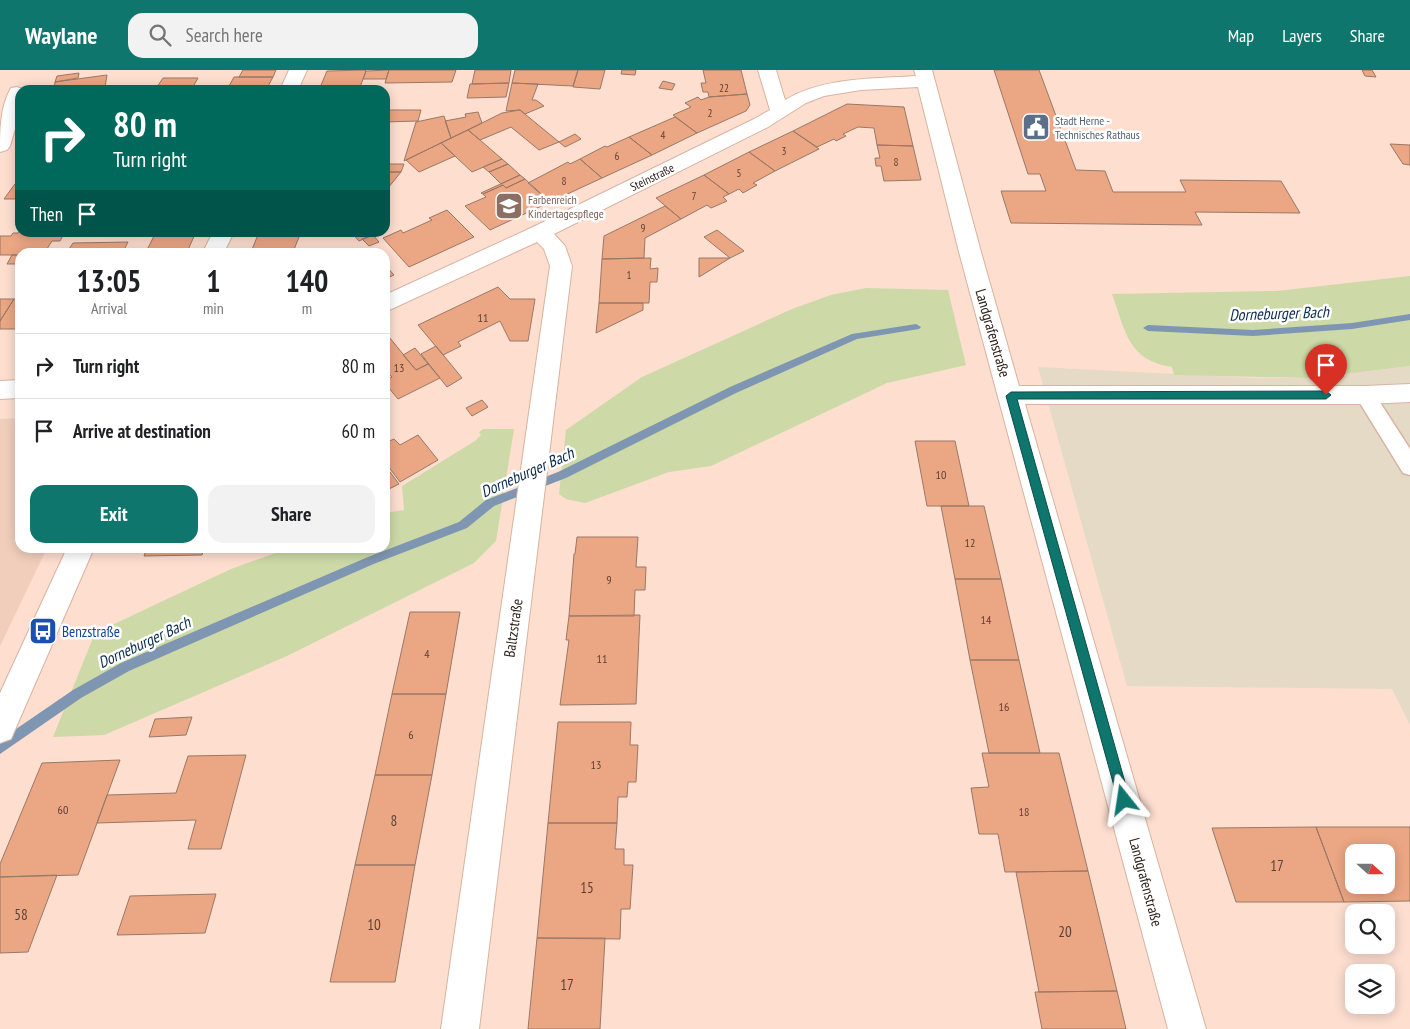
<!DOCTYPE html>
<html lang="en">
<head>
<meta charset="utf-8">
<style>
  :root { --surface:#fff; --page:#f2f2f2; --text:#202124; --muted:#757577; --line:#e0e0e0; --accent:#0f766e }
  body { margin:0; font-family:"PT Sans Narrow",sans-serif; background:var(--page); color:var(--text); height:100vh; display:flex; flex-direction:column; font-size:19px; white-space:nowrap }
  * { box-sizing:border-box; margin:0 }
  p { font-size:16px; color:var(--muted) }
  .icon { flex:none; width:28px; height:28px; fill:none; stroke:currentColor; stroke-width:2; stroke-linecap:round; stroke-linejoin:round }
  .map { position:relative; flex:1; overflow:hidden }
  .panel { position:absolute; left:15px; top:178px; width:375px; height:305px; display:flex; flex-direction:column; background:var(--surface); border-radius:15px; box-shadow:0 2px 12px #0003 }
  .panel>* { flex:none }
  .guide { position:absolute; left:15px; top:15px; width:375px; height:152px; border-radius:15px; box-shadow:0 2px 12px #0003; background:#00695c; color:#fff; overflow:hidden }
  .needle { width:32px; rotate:111deg }
  .buttons { position:absolute; left:1345px; top:774px; display:grid; gap:10px }
  .buttons a { display:grid; place-items:center; width:50px; height:50px; border-radius:10px; background:var(--surface); box-shadow:0 2px 12px #0003; font-size:25px }
  .pin { position:absolute; display:grid; place-items:center; width:42px; height:42px; color:#fff; margin:-51px -21px; border-radius:50% 50% 50% 0; rotate:-45deg; box-shadow:0 0 5px #0007 }
  .pin .icon { rotate:45deg }
  .me { position:absolute; width:55px; margin:-28px; rotate:345deg; stroke-linejoin:round; filter:drop-shadow(0 0 4px #0008) }
  .turn { display:flex; align-items:center; gap:18px; height:105px; padding:0 15px; font-size:22px }
  .turn .icon { width:65px; height:65px; stroke-width:2.5 }
  .turn b { display:block; font-size:35px; line-height:42px }
  .then { display:flex; align-items:center; height:48px; padding:0 15px; background:#0003; gap:10px; font-size:19px }
  .eta { display:flex; justify-content:space-evenly; align-items:center; height:85px; text-align:center }
  .eta b { font-size:30px; font-weight:700; line-height:35px }
  .cta { display:flex; gap:10px; margin-top:auto; padding:10px 15px }
  .cta a { flex:1; height:58px; border-radius:15px; background:var(--accent); color:#fff; font-size:20px; font-weight:700; line-height:58px; text-align:center }
  .cta a+a { background:var(--page); color:var(--text) }
  ul { padding:0; list-style:none }
  li { display:flex; align-items:center; gap:15px; height:65px; padding:0 15px; border-top:1px solid var(--line) }
  li div { flex:1 }
  li b { display:block; font-size:19px }
  li em { font-style:normal }
  header { display:flex; align-items:center; gap:30px; box-sizing:border-box; height:70px; padding:0 25px; background:var(--accent); color:#fff }
  header strong { font-size:24px }
  nav { display:flex; gap:28px; margin-inline-start:auto; font-size:18px }
  .search { width:350px; height:45px; background:var(--page); display:flex; align-items:center; gap:12px; box-sizing:border-box; padding:0 18px; border-radius:15px; color:var(--muted); font-size:19px }
  .map>svg:first-child { display:block }
  .built { fill:#f1cebc }
  .industrial { fill:#e5dac6 }
  .green { fill:#cdd9a6 }
  .lines { fill:none; stroke-linecap:round; stroke-linejoin:round }
  .stream { fill:#7f96b3; fill-rule:evenodd }
  .building { fill:#eba684; stroke:#9a7867; fill-rule:evenodd }
  .lane-casing { stroke:#d8b3a1; stroke-width:3 }
  .street-casing { stroke:#d8b3a1; stroke-width:2 }
  .secondary-casing { stroke:#d8b3a1; stroke-width:2 }
  .lane { fill:#fff; fill-rule:evenodd }
  .street { fill:#fff; fill-rule:evenodd }
  .secondary { fill:#fff; fill-rule:evenodd }
  .route { fill:#0f766e; stroke:#0a4d48 }
  .labels { text-anchor:middle; dominant-baseline:central; stroke-width:5; stroke-linejoin:round; paint-order:stroke }
  .far-number-label { font-size:11px; fill:#5d4234 }
  .far-service-label { font-size:12px; fill:#4e5e75; stroke:#fff; text-anchor:start }
  .far-street-label { font-size:12px; fill:#2e211a; stroke:#fff }
  .far-education-label { font-size:12px; fill:#785e54; stroke:#fff; text-anchor:start }
  .number-label { font-size:12px; fill:#5d4234 }
  .street-label { font-size:15px; fill:#2e211a; stroke:#fff }
  .transit-label { font-size:15px; fill:#164399; stroke:#fff; text-anchor:start }
  .near-number-label { font-size:15px; fill:#5d4234 }
  .water-label { font-size:16px; font-style:italic; fill:#092a4e; stroke:#fff }
</style>
</head>
<body>
<header>
<strong>Waylane</strong>
<div class="search"><svg class="icon" aria-label="search" viewBox="0 0 24 24"><circle cx="10" cy="10" r="6"/><path d="M15 15l6 6"/></svg>Search here</div>
<nav><a>Map</a><a>Layers</a><a>Share</a></nav>
</header>
<div class="map">
<svg width="1410" height="959" viewBox="0 0 1410 959">
  <rect width="100%" height="100%" fill="#fddecf"/>
  <path class="built" d="M20,348V478H47L0,576V349Z"/>
  <path class="industrial" d="M1410,296V655L1392,619L1127,616L1038,297L1253,308H1311Z"/>
  <path class="green" d="M1410,206V296L1311,308L1174,305L1172,297C1128,291 1125,260 1112,224L1277,221Z
    M866,218L948,220L966,295L887,313L711,396L669,402L585,433L566,429L559,424L566,360L642,307L792,239L831,225Z
    M483,359H514L496,471L474,493L287,586L104,665L53,667L95,563L231,499L289,478H385V443L404,440L402,416L475,371L481,365L479,362Z"/>
  <g class="lines">
    <path class="stream" d="M1410,244V250L1352,259L1253,266L1148,261L1143,258L1148,255L1253,260L1352,253Z
      M916,254L921,257L919,259L857,269L736,323L566,408L494,436L467,458L376,493L129,601L81,628L0,684V670L73,620L121,593L368,487L459,452L486,430L558,402L730,317L852,264Z"/>
  </g>
  <path class="building" d="M243,0H276L273,7H239Z
    M389,0H456L452,12L385,13Z
    M389,0L386,9H363L366,1Z
    M475,0H511L509,13L472,14Z
    M515,0H578L573,16L512,13Z
    M578,0H605L600,19L573,17Z
    M622,0H636L635,5L621,4Z
    M703,0H741L747,24L709,27L708,22H703L701,13H706Z
    M994,0H1039L1076,100L1105,101L1113,122H1186L1180,110L1281,111L1300,143L1195,142L1202,155L1011,153L1001,121H1046L1040,104H1028Z
    M1362,0H1372L1376,7L1365,6Z
    M327,1L365,0L366,1L359,20H319Z
    M79,3L78,8L55,12L57,6Z
    M107,5L105,17L85,20H54L55,12Z
    M234,7H273L266,20H227Z
    M163,8H198L191,20H155Z
    M663,11L675,14L672,20L659,18Z
    M509,13L506,27L467,28L470,14Z
    M512,13L538,14L532,30H536L544,36L525,44L520,40L506,41Z
    M747,24L750,35L746,41L697,63L673,45L691,37L685,33L698,27L701,30L709,27Z
    M847,34L904,37L913,76L877,75L874,58L858,57L843,64L846,66L836,71L834,69L817,77L793,61Z
    M385,40H421L418,51L385,52Z
    M520,40L559,72L539,80L511,57L480,70L468,60L502,43Z
    M478,42L482,53L451,68L445,51L466,47L465,44Z
    M444,46L451,68L404,91L416,52Z
    M675,47L697,63L652,85L629,67Z
    M468,60L480,70L502,89L472,102L441,73Z
    M793,61L819,79L775,101L749,82Z
    M575,64L581,69L565,77L559,72Z
    M629,67L652,85L602,108L580,89L605,76L607,77Z
    M441,73L455,86L419,102L406,90Z
    M1390,74L1410,75V95L1403,94Z
    M877,75L913,76L921,110L884,111L881,96H876L875,88H880Z
    M749,82L775,101L753,113L757,115L743,123L739,119L729,124L704,105Z
    M502,89L508,94L489,102L483,97Z
    M580,89L602,108L550,132L528,113L568,92L570,94Z
    M385,94H404L401,102H385Z
    M508,94L520,105L501,114L489,102Z
    M385,102H401L388,118H385Z
    M520,105L525,109L506,118L503,115L483,124L481,123Z
    M704,105L729,124L723,127L727,131L711,138L707,135L681,149L656,128Z
    M525,109L550,132L490,160L465,136L486,127L483,124L503,115L506,118Z
    M15,114H20V129H4Z
    M665,136L681,149L645,168L644,188L602,189L604,166Z
    M447,140L474,167L409,197L383,168L401,160L403,163L432,150L429,148Z
    M20,160V162H57L56,165L64,164L60,171H52L45,182H20V185H0V166H11L13,163H18Z
    M717,160L744,181L730,188L704,167Z
    M156,162H196L187,182H146Z
    M259,162H301L293,182H251Z
    M351,162H370L373,165L359,171Z
    M373,165L379,172L369,176L362,169Z
    M128,172L123,182H67L73,173Z
    M12,185H20V194H7Z
    M651,188L650,199L658,198L657,212H650L649,233H599L602,189Z
    M699,188H730L699,207Z
    M385,195L394,205L385,209Z
    M498,217L510,229H535L528,271H510L500,251L458,272L461,276L443,285L418,255Z
    M20,228V259H0V251L14,229Z
    M0,229H14L0,251Z
    M599,233H643V240L596,263Z
    M385,262L416,300L428,294L440,308L398,329L388,317L385,316V310L392,307L385,300Z
    M436,276L462,308L447,317L421,284Z
    M415,278L428,294L416,300L403,285Z
    M482,330L488,337L472,346L466,338Z
    M418,365L438,390L400,412L385,392V373L394,369L400,375Z
    M915,371H955L969,436H927Z
    M387,398L399,414L385,421V399Z
    M941,436H984L1001,509H955Z
    M577,467H638L636,497H646L645,520H635L634,546H569L574,484H575Z
    M147,478H204L202,485L144,486Z
    M955,509H1001L1019,590H970Z
    M410,542H460L446,624H392Z
    M640,545L636,634L560,635L569,570H566L569,546Z
    M970,590H1019L1040,683H989Z
    M392,624H446L432,705H375Z
    M192,647L186,665L149,667L155,649Z
    M558,652H631L630,675H638L636,712H628L627,727H618L617,753H548Z
    M982,683H1059L1088,801L1005,802L998,764H979L971,718L989,717Z
    M246,685L221,779H188L196,750L97,753L107,725L176,723L188,686Z
    M120,690L78,805L0,807V794L42,693Z
    M375,705H432L415,795H355Z
    M548,753H617L615,779H624V795H633L630,839H621L620,869L537,868Z
    M1316,757H1410V831L1344,832ZM1354,782H1386V815H1354Z
    M1316,757L1344,832H1236L1212,758Z
    M355,795H415L395,912H330Z
    M1088,801L1117,921L1039,922L1016,802Z
    M57,805L28,882L0,883V807Z
    M216,824L205,863L117,865L130,826Z
    M537,868H605L600,959H528Z
    M1117,921L1126,959H1042L1035,922Z"/>
  <g class="lines">
    <g class="lane-casing">
      <path id="lane" d="M1365,318L1372,320L1410,379V405L1403,403L1355,325L1358,320Z"/>
    </g>
    <g class="street-casing">
      <path id="street" d="M758,0H776L785,30C823,7 873,9 916,6L914,0H932L981,182L1019,316H1365L1410,314V332L1365,334H1025L1206,959H1168L959,182L918,17L861,20L824,26L806,33L768,57L554,164L565,176L572,196L479,959H441L550,196L544,179L537,172L385,242V225L533,157L754,49L770,40Z
        M17,17L25,20H20V42L10,76L7,80L0,82C0,60 0,37 11,18Z
        M20,310V328L0,329V311Z"/>
    </g>
    <g class="secondary-casing">
      <path id="secondary" d="M289,0H307L298,20H280Z
        M213,162H234L224,182H203Z
        M67,478H94L11,669L0,673V623Z"/>
    </g>
    <use href="#lane" class="lane"/>
    <use href="#street" class="street"/>
    <use href="#secondary" class="secondary"/>
  </g>
  <path class="route" d="M1326,321L1331,325L1326,329H1017L1130,730L1128,734L1124,736L1119,734L1006,326L1011,322Z"/>
  <defs>
    <g id="civic-square" transform="scale(1.4375)"><rect x="-9" y="-9" width="18" height="18" rx="4" fill="#5c6f8a" stroke="#fff"/><path d="M-.6-6.5H3V-4.5H.6V-3L4-1V1h2V6H-6V1h2V-1L-.6-3ZM-1.2 2.5V6h2.4V2.5Z" fill="#fff"/></g>
    <g id="school-square" transform="scale(1.4375)"><rect x="-9" y="-9" width="18" height="18" rx="4" fill="#8d6e63" stroke="#fff"/><path d="M0-5L7-2L0 1L-7-2ZM-4 1L0 2.5L4 1V4Q0 6-4 4Z" fill="#fff"/></g>
    <g id="bus-square" transform="scale(1.4375)"><rect x="-9" y="-9" width="18" height="18" rx="4" fill="#1a4fb4" stroke="#fff"/><path d="M-5-6H5V4H4V6H2V4H-2V6H-4V4H-5ZM-3.5-4V0h7V-4ZM-3.5 1.2v1.5H-2V1.2ZM2 1.2v1.5H3.5V1.2Z" fill="#fff"/></g>
  </defs>
  <g fill-rule="evenodd">
    <use href="#civic-square" x="1036" y="57"/>
    <use href="#school-square" x="509" y="136"/>
    <use href="#bus-square" x="43" y="561"/>
  </g>
  <g class="labels">
    <g class="far-number-label">
      <text x="724" y="18">22</text>
      <text x="710" y="43">2</text>
      <text x="663" y="65">4</text>
      <text x="784" y="81">3</text>
      <text x="617" y="86">6</text>
      <text x="896" y="92">8</text>
      <text x="739" y="103">5</text>
      <text x="564" y="111">8</text>
      <text x="694" y="126">7</text>
      <text x="643" y="158">9</text>
      <text x="629" y="205">1</text>
    </g>
    <g class="far-service-label">
      <text x="1055" y="50">Stadt Herne -<tspan x="1055" dy="14">Technisches Rathaus</tspan></text>
    </g>
    <g class="far-street-label">
      <text transform="translate(652 107) rotate(-26)">Steinstraße</text>
    </g>
    <g class="far-education-label">
      <text x="528" y="129">Farbenreich<tspan x="528" dy="14">Kindertagespflege</tspan></text>
    </g>
    <g class="number-label">
      <text x="483" y="247">11</text>
      <text x="399" y="297">13</text>
      <text x="941" y="404">10</text>
      <text x="970" y="472">12</text>
      <text x="609" y="509">9</text>
      <text x="986" y="549">14</text>
      <text x="427" y="583">4</text>
      <text x="602" y="588">11</text>
      <text x="1004" y="636">16</text>
      <text x="411" y="664">6</text>
      <text x="596" y="694">13</text>
      <text x="63" y="739">60</text>
      <text x="1024" y="741">18</text>
    </g>
    <g class="street-label">
      <text transform="translate(993 263) rotate(74)">Landgrafenstraße</text>
      <text transform="translate(513 558) rotate(-82)">Baltzstraße</text>
      <text transform="translate(1146 812) rotate(75)">Landgrafenstraße</text>
    </g>
    <g class="transit-label">
      <text x="62" y="561">Benzstraße</text>
    </g>
    <g class="near-number-label">
      <text x="394" y="750">8</text>
      <text x="1277" y="795">17</text>
      <text x="587" y="817">15</text>
      <text x="21" y="844">58</text>
      <text x="374" y="854">10</text>
      <text x="1065" y="861">20</text>
      <text x="567" y="914">17</text>
    </g>
    <g class="water-label">
      <text transform="translate(1279 243) rotate(-2)">Dorneburger Bach</text>
      <text transform="translate(527 402) rotate(-24)">Dorneburger Bach</text>
      <text transform="translate(144 572) rotate(-25)">Dorneburger Bach</text>
    </g>
  </g>
</svg>
<div class="buttons">
<a><svg class="needle" viewBox="-14 -14 28 28"><path d="M0-13l5 13h-10z" fill="#e53935"/><path d="M0 13l5-13h-10z" fill="#757577"/></svg></a>
<a><svg class="icon" aria-label="search" viewBox="0 0 24 24"><circle cx="10" cy="10" r="6"/><path d="M15 15l6 6"/></svg></a>
<a><svg class="icon" aria-label="layers" viewBox="0 0 24 24"><path d="M12 4l9 5-9 5-9-5zM3 14l9 5 9-5"/></svg></a>
</div>
<div class="pin" style="left:1326px;top:325px;background:#d93025"><svg class="icon" aria-label="arrive" viewBox="0 0 24 24"><path d="M6 21V4h12l-3 4 3 4H6"/></svg></div>
<svg class="me" style="left:1124px;top:730px" viewBox="-20 -20 40 40"><path d="M0-17L14 15 0 8-14 15z" fill="#0f766e" stroke="#fff" stroke-width="4"/></svg>
<div class="guide">
<div class="turn"><svg class="icon" aria-label="right" viewBox="0 0 24 24"><path d="M7 20v-9h11M14 6l5 5-5 5"/></svg><div><b>80 m</b>Turn right</div></div>
<div class="then">Then<svg class="icon" aria-label="arrive" viewBox="0 0 24 24"><path d="M6 21V4h12l-3 4 3 4H6"/></svg></div>
</div>
<section class="panel">
<div class="eta">
<div><b>13:05</b><p>Arrival</p></div>
<div><b>1</b><p>min</p></div>
<div><b>140</b><p>m</p></div>
</div>
<ul>
<li><svg class="icon" aria-label="right" viewBox="0 0 24 24"><path d="M7 20v-9h11M14 6l5 5-5 5"/></svg><div><b>Turn right</b></div><em>80 m</em></li>
<li><svg class="icon" aria-label="arrive" viewBox="0 0 24 24"><path d="M6 21V4h12l-3 4 3 4H6"/></svg><div><b>Arrive at destination</b></div><em>60 m</em></li>
</ul>
<div class="cta"><a>Exit</a><a>Share</a></div>
</section>
</div>
</body>
</html>
